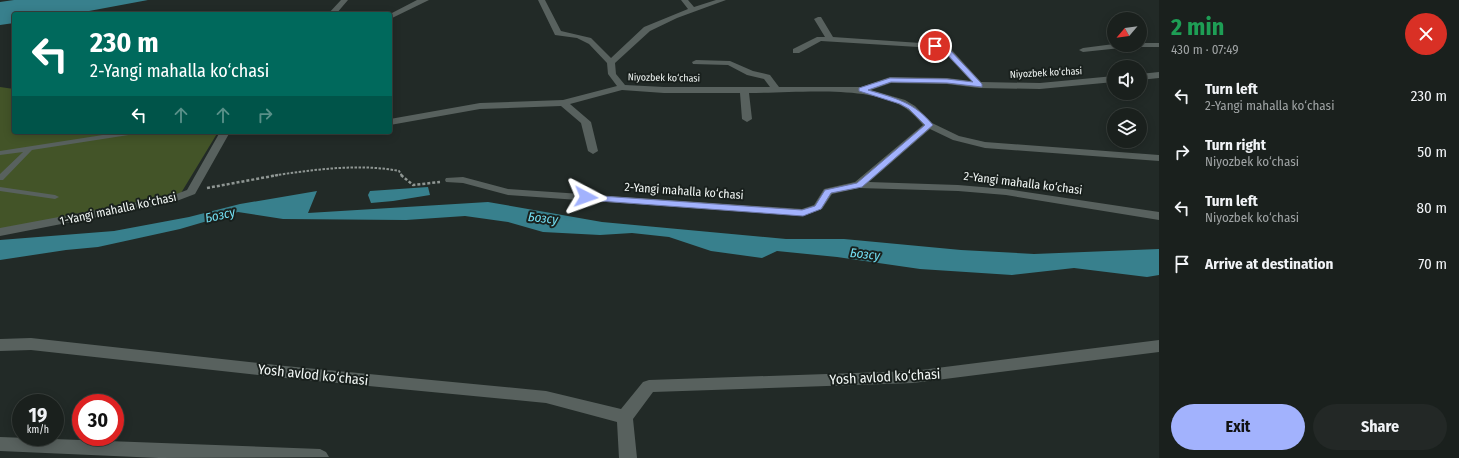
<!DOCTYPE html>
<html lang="en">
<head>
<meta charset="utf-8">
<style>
  :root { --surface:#1a201d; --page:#232826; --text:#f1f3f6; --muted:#9fa3a4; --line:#383e3b; --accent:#a2b2fd }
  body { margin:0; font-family:"Fira Sans Condensed",sans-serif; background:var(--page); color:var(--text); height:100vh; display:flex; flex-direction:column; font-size:15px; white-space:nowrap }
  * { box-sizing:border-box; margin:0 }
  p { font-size:13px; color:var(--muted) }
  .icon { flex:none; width:22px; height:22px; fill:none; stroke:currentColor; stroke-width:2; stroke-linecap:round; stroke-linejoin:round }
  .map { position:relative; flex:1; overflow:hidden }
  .sheet { display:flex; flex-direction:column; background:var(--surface); width:300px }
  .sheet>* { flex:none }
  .guide { position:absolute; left:12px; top:12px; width:380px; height:122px; border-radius:4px; box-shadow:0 2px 10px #0003,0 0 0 1px var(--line); background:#00695c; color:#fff; overflow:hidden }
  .needle { width:26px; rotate:241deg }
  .tools { position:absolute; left:1107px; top:12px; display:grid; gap:8px }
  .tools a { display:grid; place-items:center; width:40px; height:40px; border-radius:50%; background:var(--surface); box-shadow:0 2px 10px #0003,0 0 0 1px var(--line); font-size:20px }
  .speed { position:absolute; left:12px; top:394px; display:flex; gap:8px; font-size:20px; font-weight:700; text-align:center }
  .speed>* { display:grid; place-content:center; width:52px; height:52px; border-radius:50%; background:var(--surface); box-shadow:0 2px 10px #0003,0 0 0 1px var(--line); line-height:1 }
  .speed small { font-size:10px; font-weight:400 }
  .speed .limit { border:6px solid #d22; background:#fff; color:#111 }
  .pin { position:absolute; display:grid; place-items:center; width:34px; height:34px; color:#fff; margin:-17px; border:2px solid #fff; border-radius:50%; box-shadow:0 1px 4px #0007 }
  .me { position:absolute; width:44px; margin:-22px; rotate:94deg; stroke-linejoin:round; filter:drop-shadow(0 0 3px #0008) }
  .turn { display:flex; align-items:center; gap:14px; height:84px; padding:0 12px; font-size:18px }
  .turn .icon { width:52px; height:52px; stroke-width:2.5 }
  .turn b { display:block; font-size:28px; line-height:34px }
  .lanes { display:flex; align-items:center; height:38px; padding:0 12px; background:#0003; justify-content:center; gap:20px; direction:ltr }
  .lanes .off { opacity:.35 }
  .round { display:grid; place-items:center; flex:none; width:42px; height:42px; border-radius:21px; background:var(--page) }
  .overview { display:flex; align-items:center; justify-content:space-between; height:68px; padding:0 12px }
  h1 { font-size:24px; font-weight:700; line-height:30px; color:#1e9e55 }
  .primary-button { display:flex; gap:8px; margin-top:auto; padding:8px 12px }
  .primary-button a { flex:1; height:46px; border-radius:24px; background:var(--accent); color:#111; font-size:16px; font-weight:700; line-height:46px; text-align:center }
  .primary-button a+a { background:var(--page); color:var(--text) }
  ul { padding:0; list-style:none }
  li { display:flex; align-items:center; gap:12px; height:56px; padding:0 12px }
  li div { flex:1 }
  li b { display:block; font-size:15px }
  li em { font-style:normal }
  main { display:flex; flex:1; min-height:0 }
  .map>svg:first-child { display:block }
  .green { fill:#435428 }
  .water { fill:#38808d }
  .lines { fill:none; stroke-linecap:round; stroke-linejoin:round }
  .path-far1 { stroke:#8f9693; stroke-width:2; stroke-dasharray:2.5 1.5; stroke-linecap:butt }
  .path { stroke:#8f9693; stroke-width:2.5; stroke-dasharray:3 2; stroke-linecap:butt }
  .lane { fill:#58615e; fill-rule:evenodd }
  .street { fill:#58615e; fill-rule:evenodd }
  .route { fill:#a2b2fd; stroke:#6974a4 }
  .labels { text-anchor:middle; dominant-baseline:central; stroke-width:4; stroke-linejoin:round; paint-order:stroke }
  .far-street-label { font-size:10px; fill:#f1f6f4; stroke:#19201d }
  .street-label { font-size:12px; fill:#f1f6f4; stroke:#19201d }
  .water-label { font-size:13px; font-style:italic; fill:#73dff3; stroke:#19201d }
  .near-street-label { font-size:14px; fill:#f1f6f4; stroke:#19201d }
</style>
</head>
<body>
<main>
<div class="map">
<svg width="1159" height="458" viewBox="0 0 1159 458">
  <rect width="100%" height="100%" fill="#222a27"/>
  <path class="green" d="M0,87L14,89V132H218L181,193L0,230Z"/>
  <path class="water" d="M14,0H148L73,14H14V23L0,25V2Z
    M428,187L430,195L393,201L371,203L368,195L370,191Z
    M317,191L308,213L488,202L602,222L786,239H844L961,250L1034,254L1159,249V275L1147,277L1074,268L1012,275L920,269L837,257L777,251L762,258L711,251L669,237L632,233L600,235L543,232L508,222L465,216L406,220L283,219L238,212L180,229L98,247L66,250L0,260V240L114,231L189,217L240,204Z"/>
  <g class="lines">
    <path class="path-far1" d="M271,176C310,170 360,163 399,171L402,176"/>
    <path class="path" d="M401,175L413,185L440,182
      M207,188L278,175"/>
    <path class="lane" d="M122,132H138L135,134L32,150L3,180H0V174L23,152L0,155V151Z
      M0,187L55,195L59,197L55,199L0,191Z"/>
    <path class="street" d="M341,0H348L336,14H328Z
      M417,0H429L390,19V14Z
      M538,0H545L546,2L561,31L591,38L611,58L644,27L688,9L681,0H688L694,7L716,0H726L677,18L650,31L615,63L616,74L625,85L664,87H770L764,79L747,75L728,65L693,64L692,62L696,60L730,61L753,71L770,75L779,87H861L890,77L947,78L971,81L944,52L934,48L821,41L799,53H793V49L817,37H825L814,19L818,17H821L833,37L935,44L950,48L981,82L1040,83L1114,76V82L1040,89L979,88L947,84L891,83L871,90L905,100L915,106L932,123L959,136L985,142L1159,155V161L985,148L953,140L930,129L869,182L958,185L1006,189L1159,212V220L1006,195L958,191L859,188L832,194L822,209L803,216L508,195L463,183L446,182L445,180L446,178L463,177L508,189L802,209L814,205L824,189L855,182L923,125C916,117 910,110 900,105C864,85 791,93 749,93L752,119L747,122L742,119L740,93H664L622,90L570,104L591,122L598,151L593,154L588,151L581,123L561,106L480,109L390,125V119L480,103L563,100L617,86L608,74L607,63L589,44L577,38L555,35Z
      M1140,43H1159V47H1137L1136,45H1140Z
      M1114,44L1134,45L1130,47L1083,52L1079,50L1083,48Z
      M1159,72V78L1140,80V74Z
      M220,132H230L195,194L174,202L0,236V228L171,196L187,190Z
      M31,338L285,366L546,391L621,409L643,382L649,380L913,371L1159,340V352L913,383L653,392L633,419L637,458H619L617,422L546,403L285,378L31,350L0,351V339Z
      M0,437L320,449L326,452L329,457L159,458L0,451Z"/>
  </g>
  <path class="route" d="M935,44L949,49L982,84V87L947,83L891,82L868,90C895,98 914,102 933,125L862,187L831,193L821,209L803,216L586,200L581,197L586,195L802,210L815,206L825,190L857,183L925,125L909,109L900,104L859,91V88L890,78L947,79L973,82L944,51L933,47L932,46Z"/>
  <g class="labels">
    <g class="far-street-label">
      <text transform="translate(1046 73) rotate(-3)">Niyozbek ko‘chasi</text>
      <text transform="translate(664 78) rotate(1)">Niyozbek ko‘chasi</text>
    </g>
    <g class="street-label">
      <text transform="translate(1023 183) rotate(7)">2-Yangi mahalla ko‘chasi</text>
      <text transform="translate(684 191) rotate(4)">2-Yangi mahalla ko‘chasi</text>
      <text transform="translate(118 209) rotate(-12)">1-Yangi mahalla ko‘chasi</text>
    </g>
    <g class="water-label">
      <text transform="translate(220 215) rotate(-13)">Бозсу</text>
      <text transform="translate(543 218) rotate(6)">Бозсу</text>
      <text transform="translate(865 254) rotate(6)">Бозсу</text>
    </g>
    <g class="near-street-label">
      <text transform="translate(313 375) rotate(6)">Yosh avlod ko‘chasi</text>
      <text transform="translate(885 377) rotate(-3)">Yosh avlod ko‘chasi</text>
    </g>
  </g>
</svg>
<div class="tools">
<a><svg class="needle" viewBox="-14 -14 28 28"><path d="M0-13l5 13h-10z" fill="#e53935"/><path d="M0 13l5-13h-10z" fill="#9fa3a4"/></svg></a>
<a><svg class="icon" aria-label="sound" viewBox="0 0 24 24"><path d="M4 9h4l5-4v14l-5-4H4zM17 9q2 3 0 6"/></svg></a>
<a><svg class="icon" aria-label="layers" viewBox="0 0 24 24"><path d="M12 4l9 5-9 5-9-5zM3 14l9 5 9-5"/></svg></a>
</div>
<div class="speed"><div>19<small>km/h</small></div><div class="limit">30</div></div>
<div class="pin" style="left:935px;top:46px;background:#d93025"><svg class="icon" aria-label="arrive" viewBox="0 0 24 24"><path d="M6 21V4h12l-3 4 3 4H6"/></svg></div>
<svg class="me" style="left:586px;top:197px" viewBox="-20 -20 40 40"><path d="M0-17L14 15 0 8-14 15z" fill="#a2b2fd" stroke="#fff" stroke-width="4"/></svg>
<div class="guide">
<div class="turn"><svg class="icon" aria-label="left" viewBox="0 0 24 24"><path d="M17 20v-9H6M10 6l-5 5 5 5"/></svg><div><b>230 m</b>2-Yangi mahalla ko‘chasi</div></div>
<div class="lanes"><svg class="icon" aria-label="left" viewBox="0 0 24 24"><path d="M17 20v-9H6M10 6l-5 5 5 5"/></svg><svg class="icon off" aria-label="ahead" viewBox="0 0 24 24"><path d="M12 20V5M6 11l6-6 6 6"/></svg><svg class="icon off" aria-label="ahead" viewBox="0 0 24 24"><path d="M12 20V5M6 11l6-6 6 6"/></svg><svg class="icon off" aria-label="right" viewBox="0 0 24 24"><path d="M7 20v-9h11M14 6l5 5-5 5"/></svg></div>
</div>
</div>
<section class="sheet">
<div class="overview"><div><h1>2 min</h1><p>430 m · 07:49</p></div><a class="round" style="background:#d93025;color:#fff"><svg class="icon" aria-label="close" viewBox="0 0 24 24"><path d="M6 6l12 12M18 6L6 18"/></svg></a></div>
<ul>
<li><svg class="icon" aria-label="left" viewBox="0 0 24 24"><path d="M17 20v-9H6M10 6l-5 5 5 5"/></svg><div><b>Turn left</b><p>2-Yangi mahalla ko‘chasi</p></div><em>230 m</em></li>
<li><svg class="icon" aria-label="right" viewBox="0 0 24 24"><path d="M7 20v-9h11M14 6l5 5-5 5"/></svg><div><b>Turn right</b><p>Niyozbek ko‘chasi</p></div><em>50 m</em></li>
<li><svg class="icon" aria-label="left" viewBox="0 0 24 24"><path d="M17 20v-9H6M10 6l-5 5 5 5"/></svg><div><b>Turn left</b><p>Niyozbek ko‘chasi</p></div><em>80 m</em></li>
<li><svg class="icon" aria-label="arrive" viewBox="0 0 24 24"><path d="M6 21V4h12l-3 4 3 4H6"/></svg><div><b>Arrive at destination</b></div><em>70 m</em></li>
</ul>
<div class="primary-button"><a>Exit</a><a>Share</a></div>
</section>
</main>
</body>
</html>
